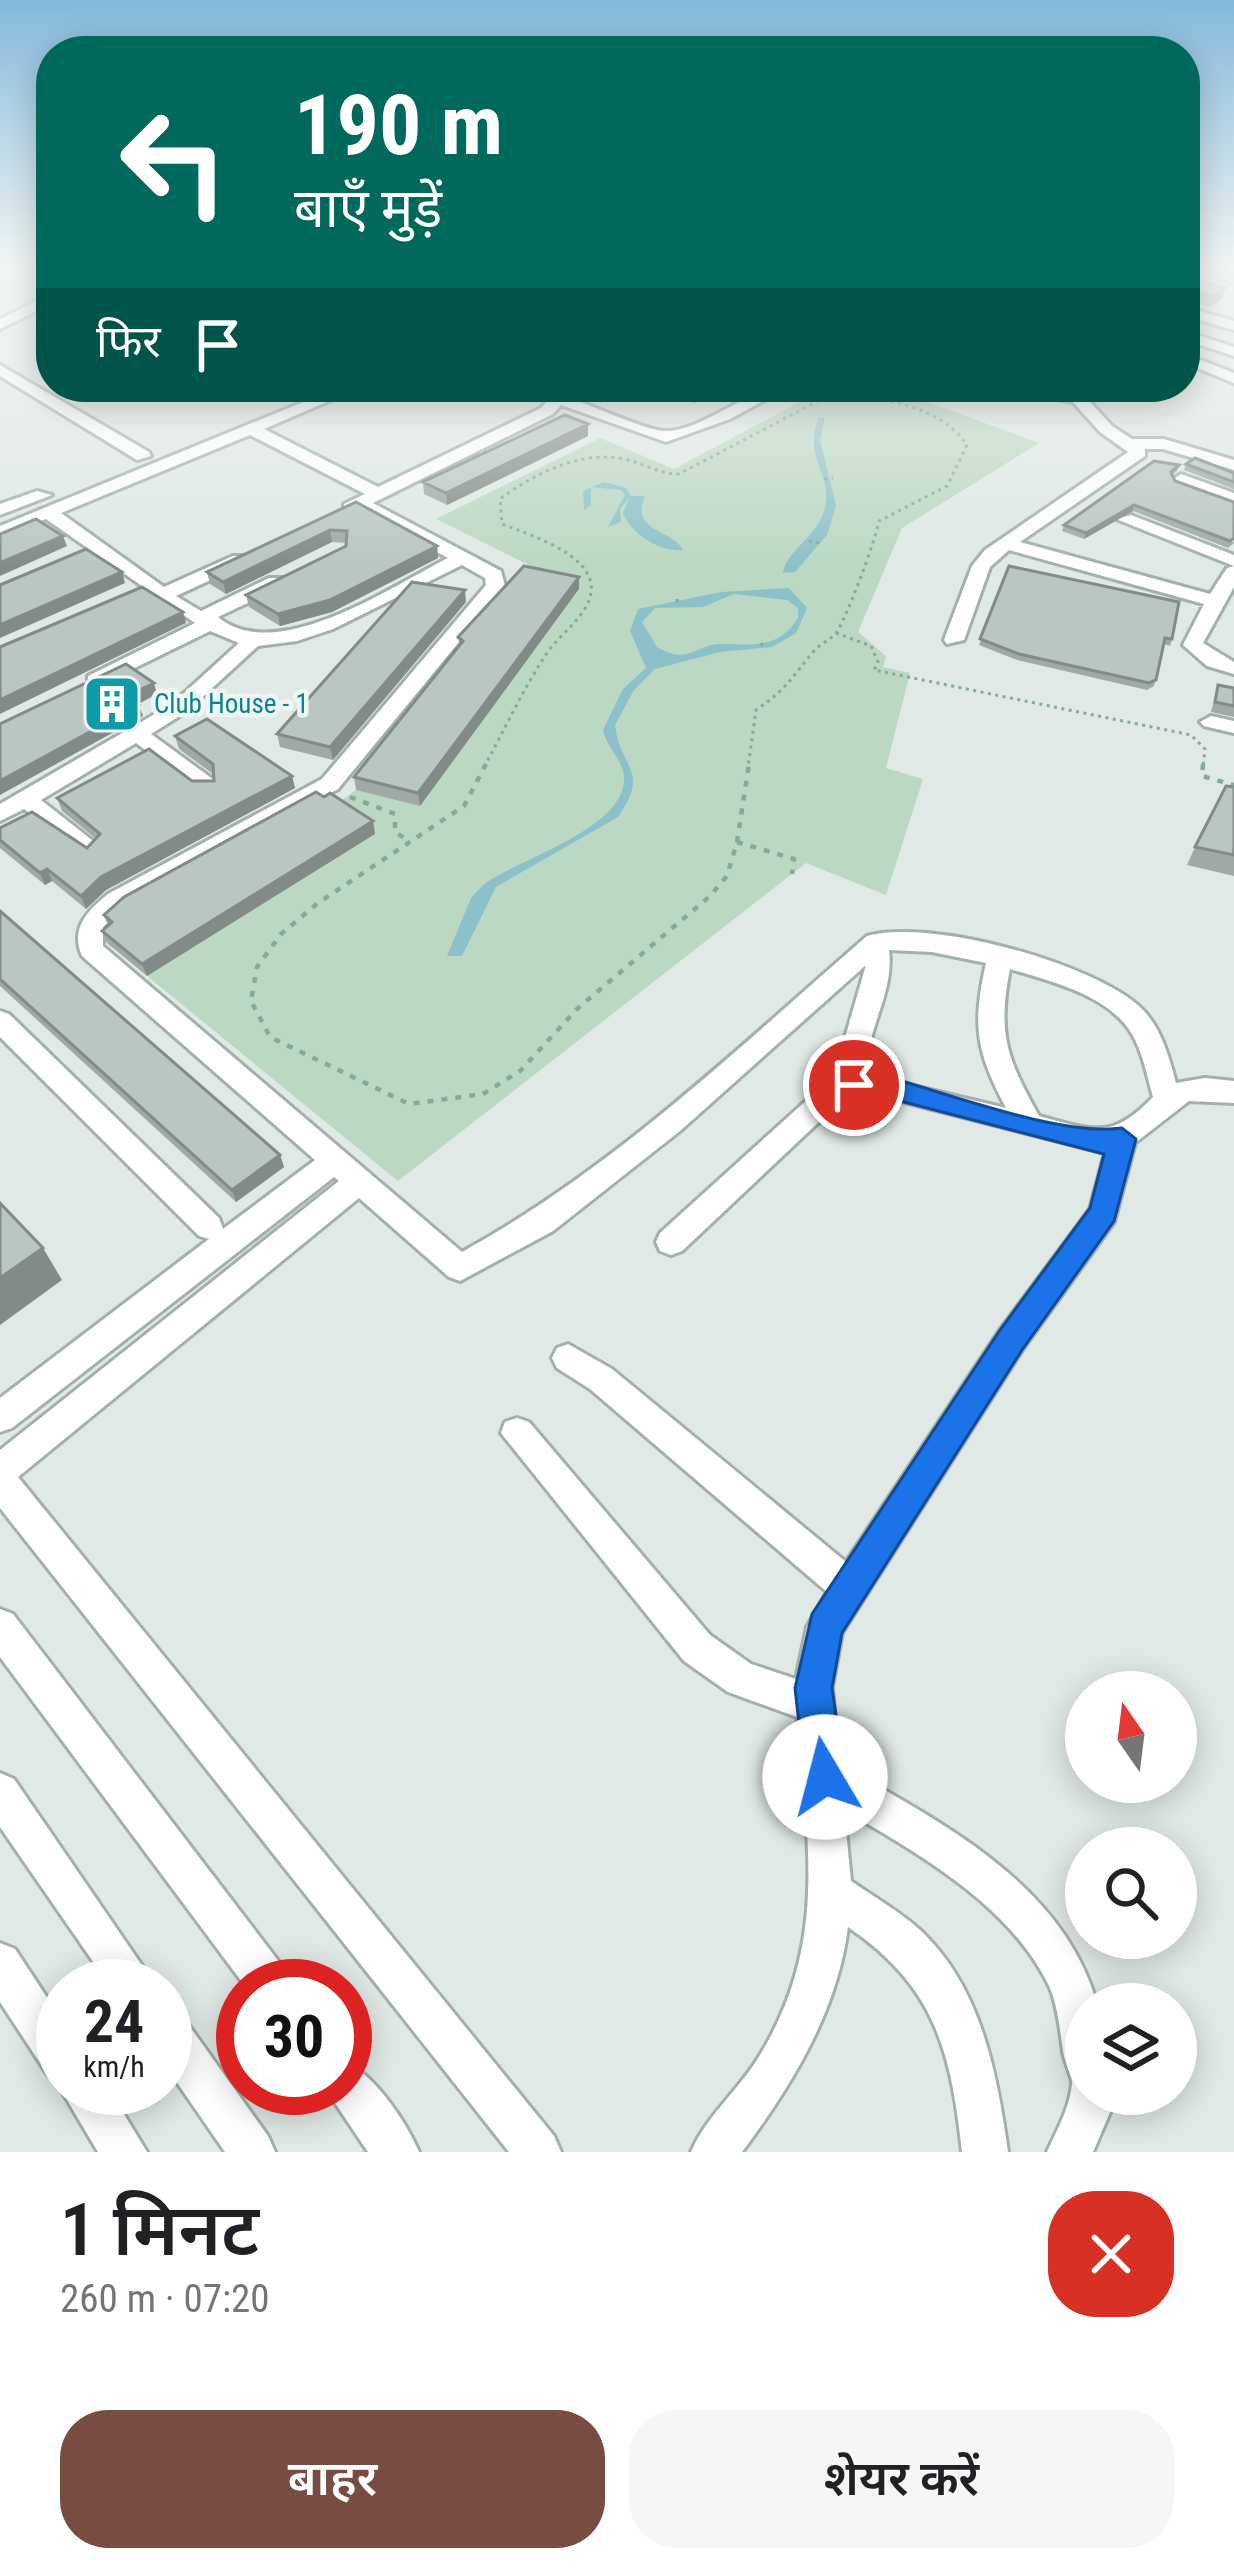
<!DOCTYPE html>
<html lang="hi">
<head>
<meta charset="utf-8">
<style>
  :root { --surface:#fff; --page:#f6f6f6; --text:#202124; --muted:#757577; --accent:#784c41 }
  body { margin:0; font-family:"Roboto Condensed","Noto Sans Devanagari",sans-serif; background:var(--page); color:var(--text); height:100vh; display:flex; flex-direction:column; font-size:45px; white-space:nowrap }
  * { box-sizing:border-box; margin:0 }
  p { font-size:39px; color:var(--muted) }
  .icon { flex:none; width:66px; height:66px; fill:none; stroke:currentColor; stroke-width:2; stroke-linecap:round; stroke-linejoin:round }
  .map { position:relative; height:2152px; overflow:hidden }
  .drawer { display:flex; flex-direction:column; background:var(--surface); flex:1 }
  .drawer>* { flex:none }
  .hud { position:absolute; left:36px; top:36px; width:1164px; height:366px; border-radius:48px; box-shadow:0 6px 30px #0003; background:#00695c; color:#fff; overflow:hidden }
  .needle { width:78px; rotate:346deg }
  .fabs { position:absolute; left:1065px; top:1671px; display:grid; gap:24px }
  .fabs a { display:grid; place-items:center; width:132px; height:132px; border-radius:50%; background:var(--surface); box-shadow:0 6px 30px #0003; font-size:60px }
  .speed { position:absolute; left:36px; top:1959px; display:flex; gap:24px; font-size:60px; font-weight:700; text-align:center }
  .speed>* { display:grid; place-content:center; width:156px; height:156px; border-radius:50%; background:var(--surface); box-shadow:0 6px 30px #0003; line-height:1 }
  .speed small { font-size:30px; font-weight:400 }
  .speed .limit { border:18px solid #d22; background:#fff; color:#111 }
  .pin { position:absolute; display:grid; place-items:center; width:102px; height:102px; color:#fff; margin:-51px; border:6px solid #fff; border-radius:50%; box-shadow:0 3px 12px #0007 }
  .me { position:absolute; width:132px; margin:-66px; rotate:352deg; stroke-linejoin:round; filter:drop-shadow(0 0 9px #0008) }
  .turn { display:flex; align-items:center; gap:42px; height:252px; padding:0 60px; font-size:54px }
  .turn .icon { width:156px; height:156px; stroke-width:2.5 }
  .turn b { display:block; font-size:84px; line-height:102px }
  .then { display:flex; align-items:center; height:114px; padding:0 60px; background:#0003; gap:24px; font-size:45px }
  .round { display:grid; place-items:center; flex:none; width:126px; height:126px; border-radius:48px; background:var(--page) }
  .head { display:flex; align-items:center; justify-content:space-between; height:204px; padding:0 60px }
  h1 { font-size:72px; font-weight:600; line-height:90px }
  .button { display:flex; gap:24px; margin-top:auto; padding:24px 60px }
  .button a { flex:1; height:138px; border-radius:48px; background:var(--accent); color:#fff; font-size:48px; font-weight:600; line-height:138px; text-align:center }
  .button a+a { background:var(--page); color:var(--text) }
  .map>svg:first-child { display:block }
  .green { fill:#bbd8c2 }
  .water { fill:#8dc1c9; fill-rule:evenodd }
  .lines { fill:none; stroke-linecap:round; stroke-linejoin:round }
  .minor-casing { stroke:#a3b0ac; stroke-width:6 }
  .path-far1 { stroke:#83aa9d; stroke-width:3; stroke-dasharray:3 4.5; stroke-linecap:butt }
  .path { stroke:#83aa9d; stroke-width:4.5; stroke-dasharray:6 8; stroke-linecap:butt }
  .minor { fill:#fff; fill-rule:evenodd }
  .wall { fill:#9faaa6 }
  .shaded-wall { fill:#828b87 }
  .building { fill:#b9c6c1; stroke:#828b87; stroke-width:3 }
  .route { fill:#1a73e8; stroke:#114b97; stroke-width:3 }
  .labels { text-anchor:middle; dominant-baseline:central; stroke-width:9; stroke-linejoin:round; paint-order:stroke }
  .far-culture-label { font-size:27px; fill:#0d838f; stroke:#f0f6f3; text-anchor:start }
</style>
</head>
<body>
<div class="map">
<svg width="1234" height="2152" viewBox="0 0 1234 2152">
  <rect width="100%" height="100%" fill="#e0e9e5"/>
  <path class="green" d="M828,387H887L1039,443L902,528L858,632L886,656L883,667L910,673L886,768L923,779L886,895L806,863L398,1181L147,976L374,835L333,806L356,790L420,805L579,590L436,519L600,438L674,469Z"/>
  <path class="water" d="M825,417L820,440L836,506L827,535L795,572L783,573C784,554 817,536 824,511C835,474 803,462 818,418Z
    M604,482L626,488L631,496H645C629,532 671,528 683,550C661,553 631,534 623,513L629,498L620,509L621,522L608,527L625,495L621,490L591,487V505L584,510L583,491Z
    M789,588L807,608L796,633L772,647L720,652L655,669L634,690L615,725C620,769 651,769 618,817L496,887L462,956H447L471,898L483,885C518,859 621,830 624,781C626,762 606,748 603,730L623,689L646,668L630,631L638,609L721,592ZM734,594L787,600L798,608V618C778,650 752,644 721,644C695,644 689,666 657,647L642,622L655,608L703,607Z"/>
  <g class="lines">
    <g class="minor-casing">
      <path id="minor" d="M51,294V304L0,329V319Z
        M1185,307L1234,321V330L1185,316Z
        M1185,331L1234,347V356L1185,340Z
        M1185,354L1234,373V383L1185,363Z
        M0,365L149,452L151,456L137,460L0,376Z
        M340,387H361L264,429L378,487L541,408L548,400L518,387L556,392L560,387H577L568,397C588,404 649,432 666,431C703,431 747,387 789,387L730,419L666,442L561,405L553,414L373,503L501,571L505,586L338,789L126,906L103,927V946L462,1252C613,1169 738,1048 867,936C930,918 1093,963 1141,1008C1161,1027 1169,1057 1176,1083L1205,1078L1234,1081V1103L1189,1101L1135,1143L1114,1222L1022,1350L842,1633L832,1687L839,1764C940,1822 1063,1883 1097,2004H1086V2094H1112L1114,2103L1093,2152H1047C1057,2130 1070,2107 1072,2084C1073,2078 1064,2061 1063,2051C1060,2031 1058,2007 1050,1988C1011,1905 919,1854 844,1810L851,1881C874,1897 899,1911 920,1930C981,1987 997,2073 1008,2152H962C951,2052 936,1987 848,1927C837,2012 792,2085 742,2152H691C707,2115 740,2089 760,2055C829,1942 807,1841 797,1717L728,1692L684,1661L501,1433L505,1422L517,1418L529,1422L710,1635L751,1664L796,1679L807,1627L827,1592L590,1389L557,1368L552,1358L557,1348L568,1344L612,1369L846,1562L1000,1330L1090,1209L1105,1153L881,1096H857L839,1103L682,1251L671,1255L660,1251L656,1242L660,1233L819,1089L840,1079L842,1048L866,965L680,1131L553,1231L460,1281L449,1277L359,1198L18,1477L554,2136L561,2152H509L0,1508V1450L339,1181L334,1177L12,1428L0,1432V1398L209,1239L199,1236L0,1037V1011L9,1014L219,1218L223,1229L315,1160L82,956C70,929 87,911 108,894L322,779L486,585L485,578L462,565L333,629L297,641L258,646L186,712L151,734L214,780V790H198L136,743L41,800L97,844L101,849L89,857L24,809L0,821V804L172,704L239,643L210,631L102,684H88V676L195,623L46,519L0,537V526ZM250,435L365,494L344,504V512L359,510L448,558C392,586 276,666 218,617L283,586V578H269L201,611L176,596L245,564V556H233L164,587L61,513ZM889,950L932,952L986,963C972,1026 976,1051 1006,1108L867,1075C864,1031 895,994 889,950ZM1010,969C1050,981 1109,995 1132,1034C1143,1053 1147,1076 1153,1097C1111,1141 1093,1130 1039,1116C1007,1059 997,1034 1010,969Z
        M666,387H688L702,395L694,400Z
        M995,387H1035L1084,395L1112,426L1132,439H1164L1234,460V470L1163,449H1145V456L1020,542L1210,594L1227,568L1234,566L1116,519L1131,515L1234,555V587L1203,643L1234,662V674L1207,666L1183,645L1204,604L1009,550L990,567L964,640L947,644L944,640L972,566L985,550L1128,452L1100,432L1073,402Z
        M1181,474L1234,493V504L1175,483L1173,479Z
        M37,491L52,495L0,515V504Z
        M1211,716L1234,721V733L1204,726L1200,722Z
        M0,1609L13,1614L286,1971L292,1986H245L0,1657Z
        M0,1773L14,1779L156,1986H110L0,1827Z
        M0,1943L15,1949L63,2022V2088H108L147,2152H98L60,2088L63,2082L48,2075L0,2002Z
        M165,2007L180,2013L268,2136L275,2152H225L165,2065Z
        M345,2062C375,2075 406,2122 419,2152H368L325,2088H345Z"/>
    </g>
    <path class="path-far1" d="M824,479L833,478
      M809,541L820,543
      M677,599V605
      M836,633L871,646L878,662L874,670L1191,735L1205,749L1203,767
      M761,643L764,648
      M484,767C505,729 523,689 547,653C558,637 574,626 584,610C616,561 535,537 502,524L500,499C534,474 580,450 624,459C644,463 658,474 679,474L818,401C866,392 938,402 967,445L947,486L879,521C876,539 846,620 836,633C830,640 820,644 814,651C790,679 788,688 756,710L748,767"/>
    <path class="path" d="M486,764L464,806L318,903L281,934L257,967L251,1001L270,1037L409,1104L483,1094L520,1071L577,1009L710,896L727,876L737,842
      M1203,764L1202,776L1234,785
      M350,797L395,814V832L409,841
      M737,842L794,859L792,874
      M737,842L749,764"/>
    <use href="#minor" class="minor"/>
  </g>
  <path class="wall" d="M1185,267H1234V289L1230,284L1187,273V277L1225,288L1222,299L1209,307L1185,301Z
    M588,436L447,505L424,494L423,482Z
    M1186,464L1234,473V489L1184,470Z
    M1179,465L1177,471L1172,475L1175,481L1234,543L1228,548L1133,511L1084,539L1062,531L1064,525Z
    M356,502L437,546L438,558L332,612L280,626L249,607L246,595L346,546V543L332,542L226,594L210,584L207,572Z
    M1009,566L1172,639L1170,646L1164,644L1154,686L1147,690L1017,660L979,645Z
    M579,589L420,806L356,790L354,777L459,647L458,637Z
    M466,602L333,760L280,747L277,734Z
    M1218,685L1234,688V717L1211,712Z
    M175,736L292,776L295,788L106,890L86,909L52,881L45,885L0,848V828L87,848L95,838L62,811L57,798L192,781H214L213,774L179,749Z
    M1234,787V876L1187,865L1195,847Z
    M324,797L373,821L375,834L147,976L107,943L102,931L108,926L104,915Z
    M0,911L280,1155L284,1167L236,1202L0,986Z"/>
  <path class="shaded-wall" d="M1225,288L1222,299L1209,307L1213,296Z
    M588,424V436L447,505L446,493Z
    M1134,505L1133,511L1084,539L1086,533Z
    M330,530L332,542L226,594L223,582Z
    M63,536L67,546L0,576V563Z
    M437,546L438,558L332,612L280,626L278,614Z
    M122,572L125,583L0,638V625Z
    M579,577V589L420,806L418,793Z
    M465,590L466,602L333,760L330,747Z
    M183,612L186,623L0,714V700Z
    M154,683L157,694L131,708L127,696Z
    M139,705L143,716L0,795V781Z
    M292,776L295,788L106,890L86,909L81,896L101,877Z
    M373,821L375,834L147,976L142,964Z
    M47,869L52,881L45,885L40,873Z
    M280,1155L284,1167L236,1202L232,1190Z
    M43,1248L62,1280L0,1325V1278Z"/>
  <path class="building" d="M1185,267L1187,277L1225,288L1213,296L1185,289Z
    M1208,267H1234V273Z
    M565,415L588,424L446,493L423,482Z
    M1195,458L1234,473V482L1186,464Z
    M1154,461L1179,465L1171,472L1175,481L1234,502V538L1230,541L1134,505L1086,533L1064,525Z
    M356,502L437,546L330,600L278,614L246,595L346,546L347,531L330,530L223,582L207,572Z
    M36,519L63,536L0,563V534Z
    M86,549L122,572L0,625V585Z
    M524,566L579,577L418,793L354,777L463,641L458,637Z
    M1009,566L1179,602L1172,639L1165,638L1156,680L1149,683L1019,654L980,639Z
    M412,582L465,590L330,747L277,734Z
    M142,587L183,612L0,700V647Z
    M126,664L154,683L127,696L139,705L0,781V724Z
    M1218,685L1234,688V706L1215,702Z
    M207,719L292,776L101,877L81,896L47,869L40,873L0,840V828L32,812L87,848L100,834L57,798L149,749L192,781H214L213,764L175,736Z
    M1226,786L1234,787V855L1195,847Z
    M316,792L324,797L330,793L373,821L142,964L102,931L112,922L104,915L124,897Z
    M0,911L280,1155L232,1190L0,979Z
    M0,1203L43,1248L0,1278Z"/>
  <linearGradient id="sky" x2="0" y2="1"><stop stop-color="#83b9dc"/><stop offset="0.47" stop-color="#f1f5f3"/><stop offset="1" stop-color="#f1f5f3" stop-opacity="0"/></linearGradient>
  <rect width="1234" height="568" fill="url(#sky)"/>
  <path class="route" d="M854,1075H881C944,1092 1061,1137 1122,1128L1136,1139L1114,1221L1022,1350L842,1633L832,1688L845,1777L839,1791L825,1797L811,1791L805,1777L795,1688L812,1614L1000,1330L1090,1208L1104,1154L881,1096L844,1093L840,1085Z"/>
  <defs>
    <g id="building-square" transform="scale(3)"><rect x="-9" y="-9" width="18" height="18" rx="4" fill="#0f9aa8" stroke="#f0f6f3"/><path d="M-4-6H4V6H1V3H-1V6H-4ZM-2.5-4.3h1.7v1.8h-1.7ZM.8-4.3h1.7v1.8H.8ZM-2.5-1h1.7V.8h-1.7ZM.8-1h1.7V.8H.8Z" fill="#fff"/></g>
  </defs>
  <g fill-rule="evenodd">
    <use href="#building-square" x="112" y="704"/>
  </g>
  <g class="labels">
    <g class="far-culture-label">
      <text x="154" y="704">Club House - 1</text>
    </g>
  </g>
</svg>
<div class="fabs">
<a><svg class="needle" viewBox="-14 -14 28 28"><path d="M0-13l5 13h-10z" fill="#e53935"/><path d="M0 13l5-13h-10z" fill="#757577"/></svg></a>
<a><svg class="icon" aria-label="search" viewBox="0 0 24 24"><circle cx="10" cy="10" r="6"/><path d="M15 15l6 6"/></svg></a>
<a><svg class="icon" aria-label="layers" viewBox="0 0 24 24"><path d="M12 4l9 5-9 5-9-5zM3 14l9 5 9-5"/></svg></a>
</div>
<div class="speed"><div>24<small>km/h</small></div><div class="limit">30</div></div>
<div class="pin" style="left:854px;top:1085px;background:#d93025"><svg class="icon" aria-label="arrive" viewBox="0 0 24 24"><path d="M6 21V4h12l-3 4 3 4H6"/></svg></div>
<svg class="me" style="left:825px;top:1777px" viewBox="-20 -20 40 40"><circle r="19" fill="#fff"/><path d="M0-13L10 11 0 6-10 11z" fill="#1a73e8"/></svg>
<div class="hud">
<div class="turn"><svg class="icon" aria-label="left" viewBox="0 0 24 24"><path d="M17 20v-9H6M10 6l-5 5 5 5"/></svg><div><b>190 m</b>बाएँ मुड़ें</div></div>
<div class="then">फिर<svg class="icon" aria-label="arrive" viewBox="0 0 24 24"><path d="M6 21V4h12l-3 4 3 4H6"/></svg></div>
</div>
</div>
<section class="drawer">
<div class="head"><div><h1>1 मिनट</h1><p>260 m · 07:20</p></div><a class="round" style="background:#d93025;color:#fff"><svg class="icon" aria-label="close" viewBox="0 0 24 24"><path d="M6 6l12 12M18 6L6 18"/></svg></a></div>
<div class="button"><a>बाहर</a><a>शेयर करें</a></div>
</section>
</body>
</html>
